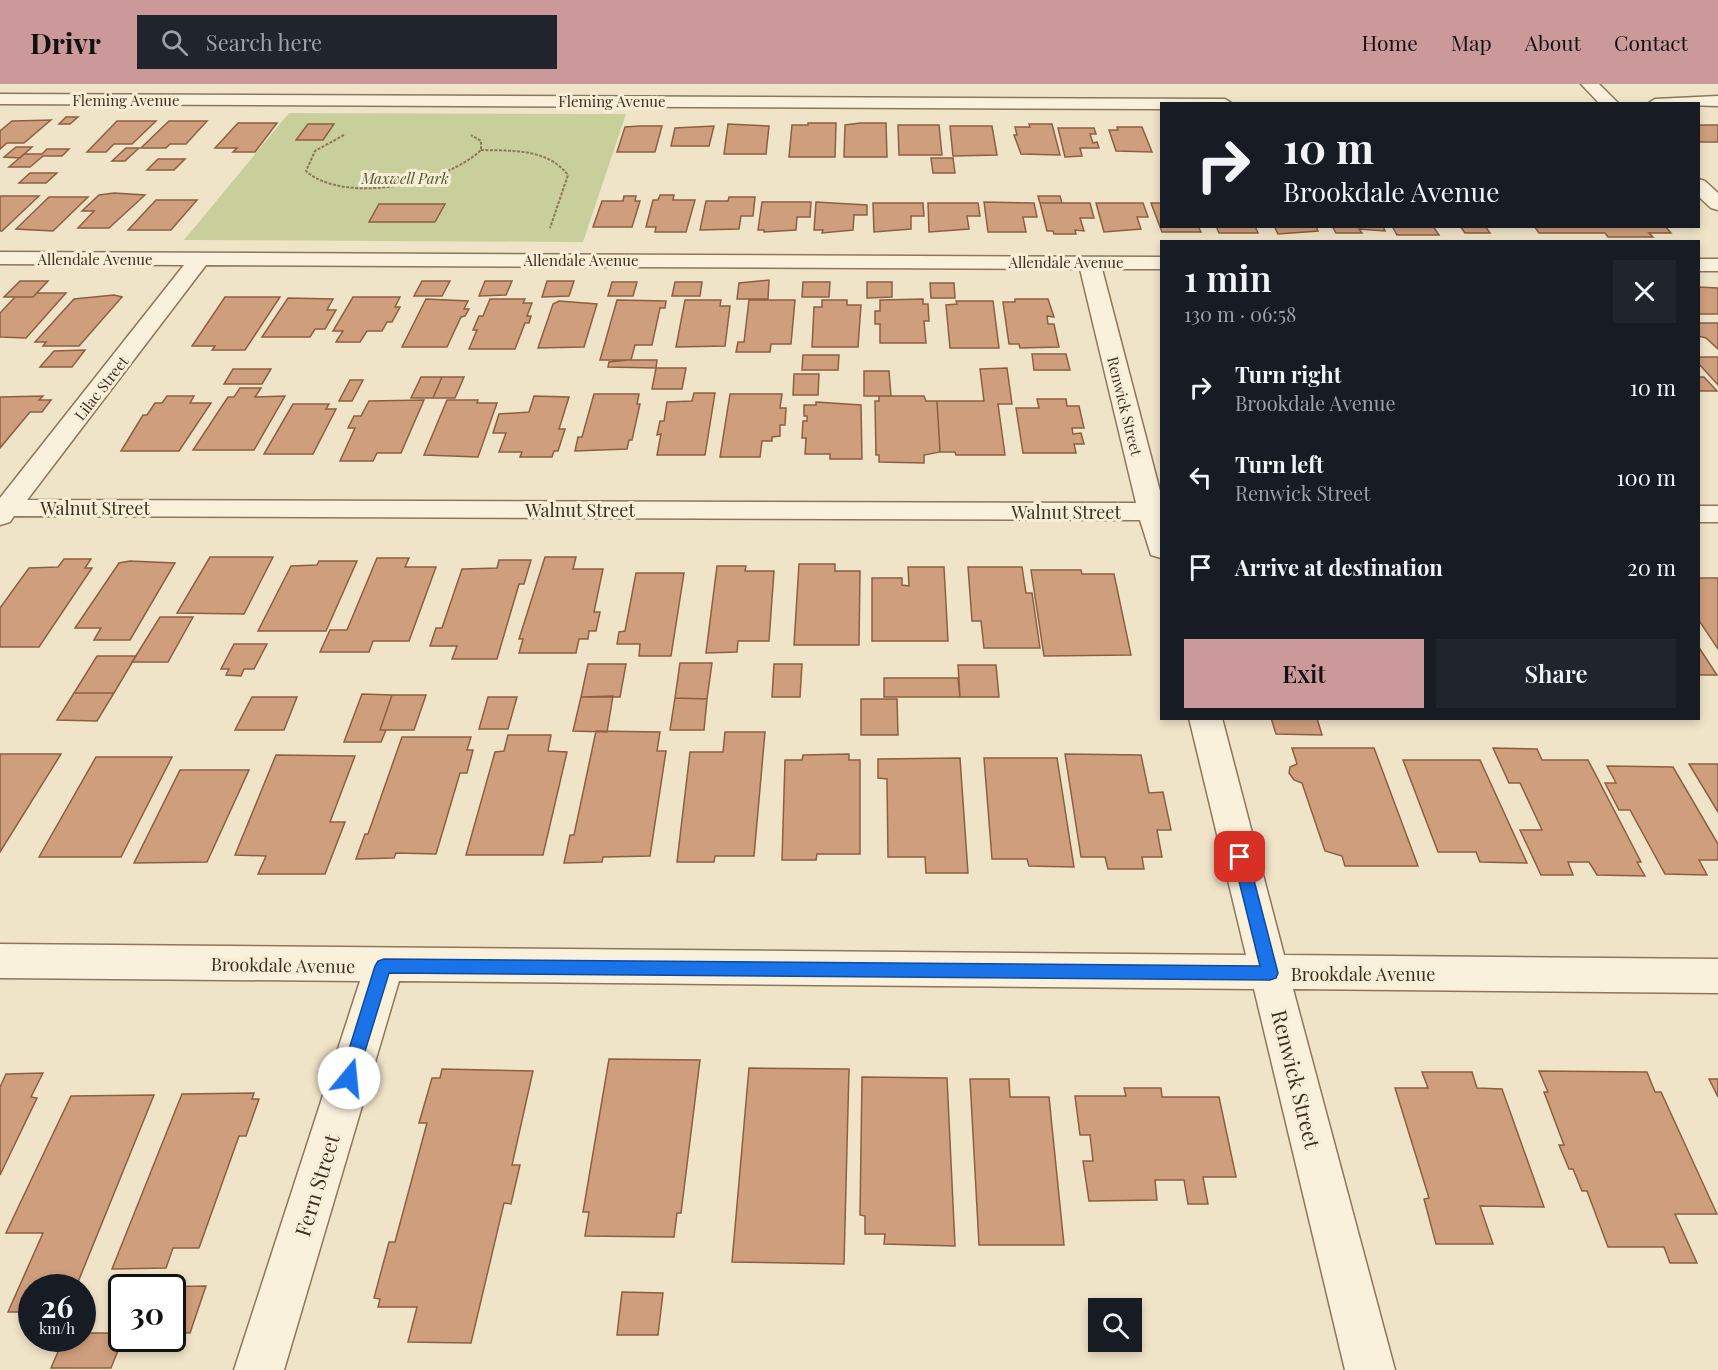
<!DOCTYPE html>
<html lang="en">
<head>
<meta charset="utf-8">
<style>
  :root { --surface:#171b24; --page:#20242c; --text:#f1f3f6; --muted:#9ea1a6; --accent:#cc999b }
  body { margin:0; font-family:"Playfair Display",serif; background:var(--page); color:var(--text); height:100vh; display:flex; flex-direction:column; font-size:22px; white-space:nowrap }
  * { box-sizing:border-box; margin:0 }
  p { font-size:20px; color:var(--muted) }
  .icon { flex:none; width:33px; height:33px; fill:none; stroke:currentColor; stroke-width:2; stroke-linecap:round; stroke-linejoin:round }
  .map { position:relative; flex:1; overflow:hidden }
  .details { position:absolute; left:1160px; top:156px; width:540px; height:480px; display:flex; flex-direction:column; background:var(--surface); border-radius:0px; box-shadow:0 3px 9px #0003 }
  .details>* { flex:none }
  .banner { position:absolute; left:1160px; top:18px; width:540px; height:126px; border-radius:0px; box-shadow:0 3px 9px #0003; background:#171b24; color:var(--text); overflow:hidden }
  .fabs { position:absolute; left:1088px; top:1214px; display:grid; gap:12px }
  .fabs a { display:grid; place-items:center; width:54px; height:54px; border-radius:0px; background:var(--surface); box-shadow:0 3px 9px #0003; font-size:30px }
  .speed { position:absolute; left:18px; top:1190px; display:flex; gap:12px; font-size:30px; font-weight:700; text-align:center }
  .speed>* { display:grid; place-content:center; width:78px; height:78px; border-radius:50%; background:var(--surface); box-shadow:0 3px 9px #0003; line-height:1 }
  .speed small { font-size:15px; font-weight:400 }
  .speed .limit { border:3px solid #111; border-radius:9px; background:#fff; color:#111 }
  .pin { position:absolute; display:grid; place-items:center; width:51px; height:51px; color:#fff; margin:-26px; border-radius:12px; box-shadow:0 3px 9px #0006 }
  .me { position:absolute; width:66px; margin:-33px; rotate:17deg; stroke-linejoin:round; filter:drop-shadow(0 0 4px #0008) }
  .turn { display:flex; align-items:center; gap:21px; height:126px; padding:0 24px; font-size:27px }
  .turn .icon { width:78px; height:78px; stroke-width:2.5 }
  .turn b { display:block; font-size:42px; line-height:51px }
  .round { display:grid; place-items:center; flex:none; width:63px; height:63px; border-radius:0px; background:var(--page) }
  .overview { display:flex; align-items:center; justify-content:space-between; height:102px; padding:0 24px }
  h1 { font-size:36px; font-weight:600; line-height:45px }
  .primary-button { display:flex; gap:12px; margin-top:auto; padding:12px 24px }
  .primary-button a { flex:1; height:69px; border-radius:0px; background:var(--accent); color:#111; font-size:24px; font-weight:600; line-height:69px; text-align:center }
  .primary-button a+a { background:var(--page); color:var(--text) }
  ul { padding:0; list-style:none }
  li { display:flex; align-items:center; gap:18px; height:90px; padding:0 24px }
  li div { flex:1 }
  li b { display:block; font-size:22px }
  li em { font-style:normal }
  header { display:flex; align-items:center; gap:36px; box-sizing:border-box; height:84px; padding:0 30px; background:var(--accent); color:#111 }
  header strong { font-size:28px }
  nav { display:flex; gap:33px; margin-inline-start:auto; font-size:21px }
  .search { width:420px; height:54px; background:var(--page); display:flex; align-items:center; gap:15px; box-sizing:border-box; padding:0 21px; border-radius:0px; color:var(--muted); font-size:22px }
  .map>svg:first-child { display:block }
  .green { fill:#c9cf9b }
  .building { fill:#cf9f7d; stroke:#8d5f41; stroke-width:1.5 }
  .lines { fill:none; stroke-linecap:round; stroke-linejoin:round }
  .minor-casing { stroke:#8d765c; stroke-width:3 }
  .path { stroke:#8d765c; stroke-width:2; stroke-dasharray:3 1.5; stroke-linecap:butt }
  .minor { fill:#faf1dc; fill-rule:evenodd }
  .route { fill:#1a73e8; stroke:#114b97; stroke-width:1.5 }
  .labels { text-anchor:middle; dominant-baseline:central; stroke-width:6; stroke-linejoin:round; paint-order:stroke }
  .far-street-label { font-size:15px; fill:#3d2e20; stroke:#f7eed8 }
  .far-park-label { font-size:15px; font-style:italic; fill:#4d5a26; stroke:#f7eed8 }
  .street-label { font-size:18px; fill:#3d2e20; stroke:#f7eed8 }
  .near-street-label { font-size:21px; fill:#3d2e20; stroke:#f7eed8 }
</style>
</head>
<body>
<header>
<strong>Drivr</strong>
<div class="search"><svg class="icon" aria-label="search" viewBox="0 0 24 24"><circle cx="10" cy="10" r="6"/><path d="M15 15l6 6"/></svg>Search here</div>
<nav><a>Home</a><a>Map</a><a>About</a><a>Contact</a></nav>
</header>
<div class="map">
<svg width="1718" height="1286" viewBox="0 0 1718 1286">
  <rect width="100%" height="100%" fill="#f0e4c8"/>
  <path class="green" d="M289,29L626,30L583,158L184,156Z"/>
  <path class="building" d="M66,33H78L70,40H59Z
    M51,36L24,59H7L0,65V47L12,37Z
    M117,37H156L132,60H114L106,68H87Z
    M169,37H207L186,60H170L166,64H141Z
    M238,39H277L255,68H233L237,64H215Z
    M808,39H836L835,73H789L792,41H808Z
    M860,39H886L887,73H844L845,41Z
    M308,40H334L323,56H296Z
    M728,40L769,42L766,70H724Z
    M1029,40H1052L1060,71L1021,70L1014,51H1017L1015,43H1030Z
    M898,41H939L942,71H899Z
    M1698,41H1718V58H1699Z
    M640,42H662L655,68H617L625,43Z
    M714,42L709,62H671L675,44Z
    M950,42H992L997,71L953,72Z
    M1117,43H1142L1152,68L1116,67L1109,46H1118Z
    M1058,44H1094L1096,50H1090L1093,59L1097,58L1099,64H1080L1082,72L1065,73Z
    M16,63H32L20,74L4,73Z
    M126,64H139L125,77H112Z
    M47,65H69L62,72H43L30,83H9L24,70H42Z
    M931,74H953L955,89H933Z
    M158,75H185L174,86H147Z
    M30,89H57L46,99H19Z
    M114,109L145,111L109,144H78L94,127H82L99,111Z
    M660,111H674L673,116H695L686,148H655L656,143H646L653,116H658Z
    M39,112L2,147H0V112Z
    M624,112H636L635,117H640L632,143H593L602,117H623Z
    M1038,112H1060L1062,119H1040Z
    M49,113H88L53,147L16,145Z
    M729,113H755L753,132H741L739,145L700,146L706,117H728Z
    M156,116H197L171,146H128Z
    M762,118H811L810,133H797L796,146L764,148V146H758Z
    M816,118L867,121V131H854L853,146L822,149L823,146H814Z
    M984,118L1034,119L1037,133H1023L1026,148H988Z
    M873,119H923L924,132H911V145L874,148Z
    M928,119H978L980,132H967L969,145L929,148Z
    M1040,119H1090L1094,134H1080L1084,147L1075,146L1076,150H1054L1053,147H1047Z
    M1096,119H1143L1148,133H1137L1141,145L1104,148Z
    M1151,119H1161V142H1198L1201,148H1162Z
    M379,120H445L435,138H369Z
    M1216,142H1255L1258,149H1219Z
    M1274,142H1316L1318,147L1278,150Z
    M1332,142H1383L1385,147L1359,145L1362,149H1336Z
    M1392,142H1433L1439,151H1397Z
    M1460,142H1485L1490,149H1465Z
    M1534,142H1665L1671,149H1649L1653,153H1608L1605,149H1539Z
    M769,196L768,215H737L739,199Z
    M20,197H48L33,213H4Z
    M422,197H450L442,212H414Z
    M485,197H512L506,211L479,212Z
    M547,197H574L569,212L542,213Z
    M612,198H637L633,212H608Z
    M675,198H702L700,212H672Z
    M803,198H830L829,213H802Z
    M867,198H892V213L867,214Z
    M930,199H954L955,214H931Z
    M1698,203L1718,204V230H1698Z
    M37,209H66L26,254L0,253V229L15,213H33Z
    M114,211L122,213L79,262H43L46,258H35L74,215Z
    M225,213H280L245,266H212L215,262H192Z
    M353,213H400L395,223H400L392,238H387L382,247H367L360,258H336L343,247H333Z
    M288,214L333,215L327,226H336L325,245H315L310,253H262Z
    M426,215L468,217L464,225H469L465,232L461,233L447,263H402Z
    M490,215H525L523,219H532L527,232H531L529,239H525L515,265H469L477,246H473L479,232H483Z
    M923,215V220H928L929,237H924L926,259H880V240H875V227H880V216Z
    M1015,215H1048L1054,233L1047,232L1048,240H1054L1059,263L1020,264L1019,260H1009L1003,218H1015Z
    M617,216L666,217L665,224H660L652,261H635L631,276H600Z
    M685,216H721L720,222H730L725,262L676,263Z
    M749,216H795L791,260H771L770,268H736L738,258H744Z
    M822,216H847V221H861L858,263H812L814,223H822Z
    M559,217L597,220L584,263L538,264L553,220Z
    M956,217H993L999,264H950L946,221L957,220Z
    M1698,239H1718V265L1706,254L1698,252Z
    M85,266L72,283H40L54,267Z
    M1032,270H1066L1070,286H1034Z
    M803,271H839L838,286H802Z
    M1698,273H1718V301L1698,279Z
    M628,276H657L656,284L608,283L609,278Z
    M656,284H686L682,305H652Z
    M1007,284L1012,320H998L1005,371H956L955,368H940L937,317H984L980,285Z
    M233,285H271L262,300H224Z
    M864,287H889L891,312H864Z
    M794,290H819L818,311H793Z
    M421,293H442L433,314H411Z
    M442,293H464L455,314H433Z
    M1698,293H1704L1717,307H1698Z
    M350,296H363L352,317H339Z
    M240,304H261L255,313L285,312L254,366H193L228,313H234Z
    M694,309H715L705,371H657L661,350L657,351L660,337H664L667,318L692,317Z
    M594,310H639L637,320H640L632,356H629L627,365L575,367L578,353H582Z
    M730,310H782L780,324H786L785,341H780V352L772,353V357H762L760,373H720Z
    M43,312L39,316H51L42,328H30L0,364V313Z
    M167,312H194L190,319H211L179,367H121L143,331H147L155,319H162Z
    M534,312L569,313L559,345H565L558,367H554L552,373H520L522,368H499L506,349H493L499,330L529,328Z
    M879,312H924L926,317H937L940,368L924,371V379L879,378V371H876L875,317H879Z
    M1037,315H1066L1067,322H1079L1084,344H1072L1073,350L1081,349L1084,360H1074L1076,369H1023L1016,324H1039Z
    M424,316L401,369H377L373,377H340L355,344H348L354,332H361L369,317Z
    M447,316H478L477,319H497L478,373L424,371Z
    M816,318L861,321L862,375H830V370H805L806,354H802L803,337H807V332H804V321H816Z
    M293,320H329L326,325H336L313,370H264Z
    M210,473H273L244,530L177,529Z
    M545,473H576L573,485H603L594,528H600L596,547H589L588,555H579L576,569H519L523,555H519Z
    M377,474H409L405,483H436L409,557H373L369,568H320L330,546H347Z
    M64,475H91L85,484H92L39,563H0V524L29,484L58,483Z
    M499,476H531L524,500H519L497,575H452L457,562H430L436,544H442L462,485L497,484Z
    M130,477L175,479L130,556H94L101,544H75L119,479Z
    M319,477H357L326,547H258L291,482L317,481Z
    M799,480H835V487H860L859,561H794Z
    M717,482H746L745,487H774L769,557H738L737,568L706,569Z
    M908,483H944L948,557H872V494H902V501L909,502Z
    M968,483H1022L1026,509H1032L1040,564H984L981,537H972Z
    M1031,486H1081L1082,490H1114L1131,571L1044,572Z
    M636,489H684L671,572H639L640,560H617L619,548L625,547Z
    M1698,494H1718V565L1698,535Z
    M160,533H193L168,578H132Z
    M234,560H267L254,585H244L241,592L226,591L229,585H221Z
    M1698,562L1717,591H1698Z
    M97,572H136L114,609H74Z
    M680,579H712L707,615L675,614Z
    M588,580H626L620,613H581Z
    M774,580H802L800,613H772Z
    M958,581H996L999,613H960Z
    M884,594H958L960,613H884Z
    M74,609H114L97,637L57,636Z
    M362,610L392,611L380,646H386L381,658H344Z
    M392,611H426L414,646H380Z
    M613,612L607,648L573,647L581,613Z
    M252,613H297L284,646H235Z
    M488,613H517L508,645H479Z
    M675,614L707,615L704,646H670Z
    M861,615H897L898,651H861Z
    M1271,634H1317L1322,651L1276,650Z
    M596,647L660,648L657,667H666L650,772L603,773L602,778L564,779L570,751H574Z
    M725,648H765L754,772H715L714,778H677L690,668H723Z
    M508,651H551L548,667L567,668L543,771H466L495,668L504,667Z
    M402,653H471L467,666H473L467,689H460L436,770L396,769L394,774L356,775L365,750H368Z
    M1292,664H1374L1418,782H1345L1342,772L1325,767L1302,699L1294,696L1289,689L1290,683L1297,680Z
    M1493,664L1537,665L1542,676H1588L1641,778H1637L1645,792L1597,791L1589,778H1568L1573,791H1541L1520,746H1542L1520,699H1509Z
    M0,670H61L0,768Z
    M849,670V676H860V770H817L816,776H782L785,676H802L803,671Z
    M1065,670L1141,671L1149,709L1163,708L1171,746H1157L1162,773H1142L1144,785H1108L1105,773H1081Z
    M276,671L355,672L330,738H345L325,790H258L266,772L235,771Z
    M96,673H172L121,773H39Z
    M960,674L968,789H926L925,773H888L887,695L878,694V675Z
    M984,674H1057L1074,783L1029,782L1027,775H992Z
    M1403,676H1480L1527,779L1480,778L1476,768H1438Z
    M1689,680H1718V728Z
    M1607,682L1673,683L1718,760V776H1699L1707,791L1665,790L1630,726H1619L1605,699H1616Z
    M180,686H249L207,778L134,779Z
    M609,975L700,976L681,1129H677L674,1153L585,1152L589,1128H583Z
    M749,984L849,985L844,1180L732,1178Z
    M442,985L533,987L512,1081H520L511,1120L504,1119L471,1259L408,1258L417,1223H378L380,1215L374,1214L389,1158H395L427,1039H419L432,994H440Z
    M1539,987L1647,988L1655,1008H1661L1717,1130H1675L1697,1179H1670L1664,1163H1608L1587,1107H1582L1573,1085H1569L1559,1061H1564L1544,1008H1548Z
    M1422,988H1472L1477,1004L1502,1005L1544,1123L1480,1122L1493,1160H1436L1424,1115L1429,1114L1395,1004H1428Z
    M43,989L31,1013L37,1014L0,1091V1003L6,990Z
    M862,993L947,994L955,1162L884,1160L885,1150H865V1132L860,1131Z
    M970,995H1009L1010,1013H1049L1064,1161H979Z
    M1709,995H1718V1013Z
    M1124,1004H1161L1162,1013H1219L1236,1093H1203L1208,1120H1188L1184,1096H1155L1157,1116L1089,1117L1083,1077H1093L1090,1051H1080L1075,1012H1126Z
    M254,1009L252,1015H259L246,1052H239L199,1164H173L166,1184L112,1185L182,1010Z
    M154,1011L76,1203H32V1228H8L43,1149H6L71,1012Z
    M206,1202L190,1249L172,1248V1203H149Z
    M622,1208L663,1209L658,1251H617Z
    M82,1249H122L123,1254L111,1284H51L64,1254H82Z"/>
  <g class="lines">
    <g class="minor-casing">
      <path id="minor" d="M1581,0H1599L1619,20H1600Z
        M0,10L1225,15L1233,20H1161V25L0,20Z
        M1718,12V22L1647,20L1655,15Z
        M1698,95L1705,97L1718,109V126L1711,124L1698,112Z
        M0,168L1161,173V185H1102L1161,411V474L1151,471L1140,436L14,432L10,438L0,441V414L184,181L0,180ZM206,181L1080,185L1136,419L27,416Z
        M1698,175H1718V187H1698Z
        M1698,422H1718V438H1698Z
        M1189,634H1222L1284,871L1718,875V909L1293,905L1395,1286H1345L1254,905L399,897L284,1286H234L360,897L0,894V860L1246,871Z"/>
    </g>
    <path class="path" d="M344,51L315,67L306,87C344,121 446,100 481,66V57L471,51
      M481,66C512,67 547,64 568,91L550,144"/>
    <use href="#minor" class="minor"/>
  </g>
  <path class="route" d="M1240,767L1248,773L1278,889L1276,894L1270,896L389,889L355,1000L349,1002L343,1000L340,994L375,882L378,877L384,875L1260,882L1233,773Z"/>
  <g class="labels">
    <g class="far-street-label">
      <text x="126" y="16">Fleming Avenue</text>
      <text x="612" y="17">Fleming Avenue</text>
      <text x="95" y="175">Allendale Avenue</text>
      <text x="581" y="176">Allendale Avenue</text>
      <text x="1066" y="178">Allendale Avenue</text>
      <text transform="translate(101 304) rotate(-52)">Lilac Street</text>
      <text transform="translate(1125 322) rotate(76)">Renwick Street</text>
    </g>
    <g class="far-park-label">
      <text x="405" y="94">Maxwell Park</text>
    </g>
    <g class="street-label">
      <text x="95" y="424">Walnut Street</text>
      <text x="580" y="426">Walnut Street</text>
      <text x="1066" y="428">Walnut Street</text>
      <text transform="translate(283 881) rotate(1)">Brookdale Avenue</text>
      <text x="1363" y="890">Brookdale Avenue</text>
    </g>
    <g class="near-street-label">
      <text transform="translate(1297 995) rotate(76)">Renwick Street</text>
      <text transform="translate(316 1101) rotate(-73)">Fern Street</text>
    </g>
  </g>
</svg>
<div class="fabs">
<a><svg class="icon" aria-label="search" viewBox="0 0 24 24"><circle cx="10" cy="10" r="6"/><path d="M15 15l6 6"/></svg></a>
</div>
<div class="speed"><div>26<small>km/h</small></div><div class="limit">30</div></div>
<div class="pin" style="left:1240px;top:773px;background:#d93025"><svg class="icon" aria-label="arrive" viewBox="0 0 24 24"><path d="M6 21V4h12l-3 4 3 4H6"/></svg></div>
<svg class="me" style="left:349px;top:994px" viewBox="-20 -20 40 40"><circle r="19" fill="#fff"/><path d="M0-13L10 11 0 6-10 11z" fill="#1a73e8"/></svg>
<div class="banner">
<div class="turn"><svg class="icon" aria-label="right" viewBox="0 0 24 24"><path d="M7 20v-9h11M14 6l5 5-5 5"/></svg><div><b>10 m</b>Brookdale Avenue</div></div>
</div>
<section class="details">
<div class="overview"><div><h1>1 min</h1><p>130 m · 06:58</p></div><a class="round"><svg class="icon" aria-label="close" viewBox="0 0 24 24"><path d="M6 6l12 12M18 6L6 18"/></svg></a></div>
<ul>
<li><svg class="icon" aria-label="right" viewBox="0 0 24 24"><path d="M7 20v-9h11M14 6l5 5-5 5"/></svg><div><b>Turn right</b><p>Brookdale Avenue</p></div><em>10 m</em></li>
<li><svg class="icon" aria-label="left" viewBox="0 0 24 24"><path d="M17 20v-9H6M10 6l-5 5 5 5"/></svg><div><b>Turn left</b><p>Renwick Street</p></div><em>100 m</em></li>
<li><svg class="icon" aria-label="arrive" viewBox="0 0 24 24"><path d="M6 21V4h12l-3 4 3 4H6"/></svg><div><b>Arrive at destination</b></div><em>20 m</em></li>
</ul>
<div class="primary-button"><a>Exit</a><a>Share</a></div>
</section>
</div>
</body>
</html>
